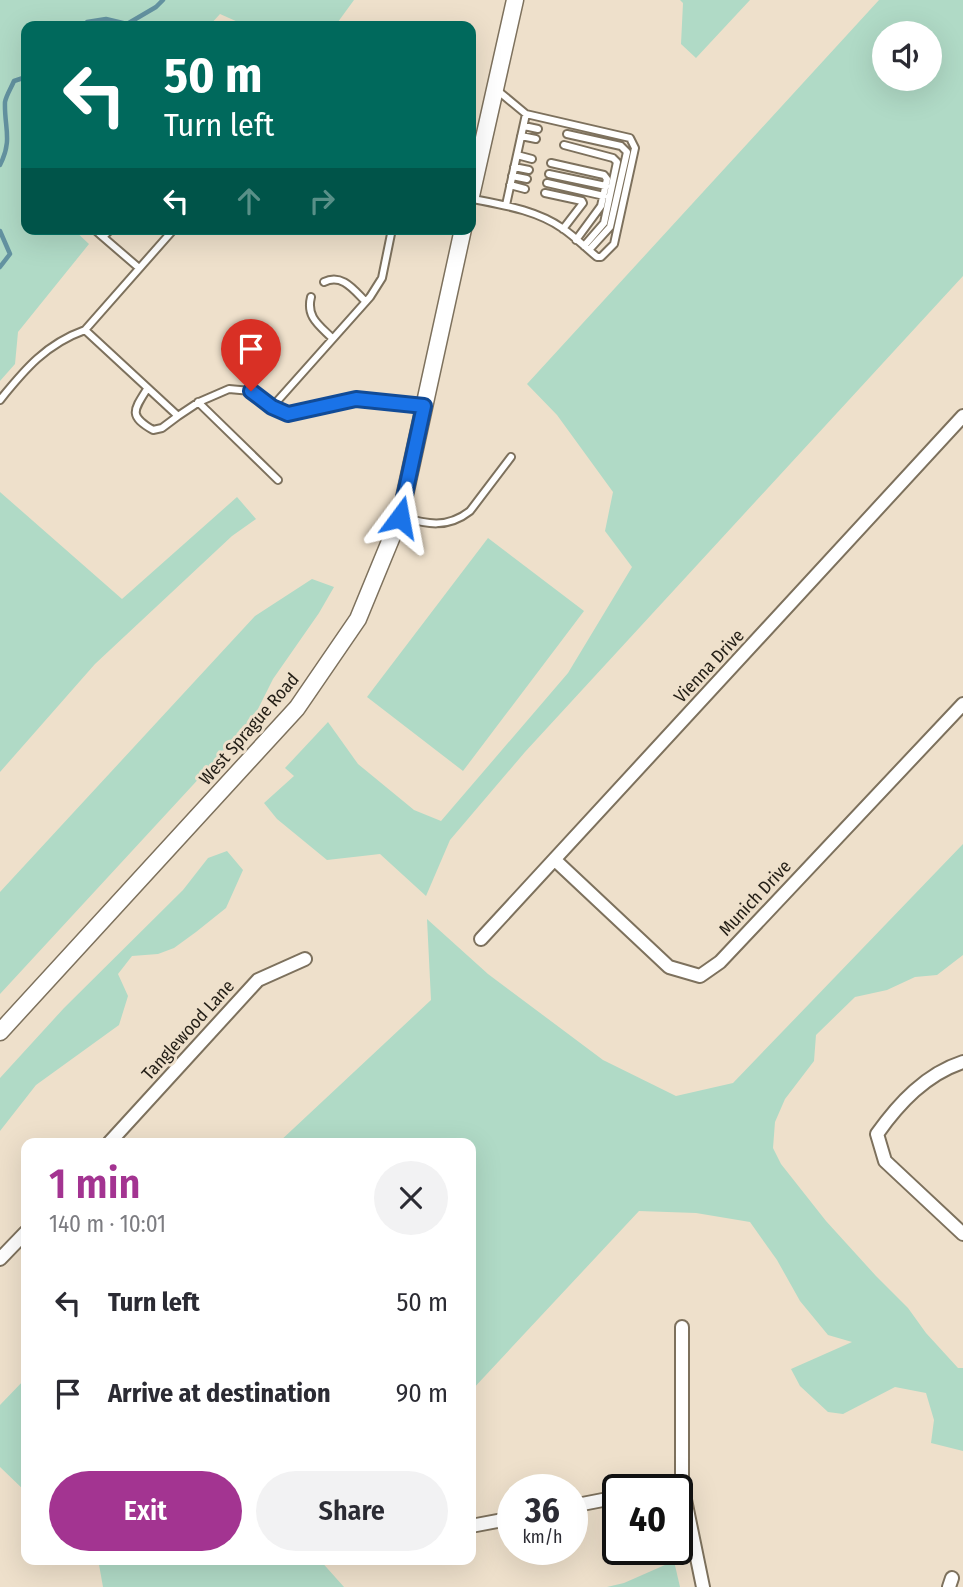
<!DOCTYPE html>
<html lang="en">
<head>
<meta charset="utf-8">
<style>
  :root { --surface:#fff; --page:#f2f2f3; --text:#2b2b33; --muted:#7c7c81; --accent:#a33491 }
  body { margin:0; font-family:"Fira Sans Condensed",sans-serif; background:var(--page); color:var(--text); height:100vh; display:flex; flex-direction:column; font-size:26px; white-space:nowrap }
  * { box-sizing:border-box; margin:0 }
  p { font-size:23px; color:var(--muted) }
  .icon { flex:none; width:38px; height:38px; fill:none; stroke:currentColor; stroke-width:2; stroke-linecap:round; stroke-linejoin:round }
  .map { position:relative; flex:1; overflow:hidden }
  .side { position:absolute; left:21px; top:1138px; width:455px; height:427px; display:flex; flex-direction:column; background:var(--surface); border-radius:14px; box-shadow:0 7px 28px #0002 }
  .side>* { flex:none }
  .guide { position:absolute; left:21px; top:21px; width:455px; height:214px; border-radius:14px; box-shadow:0 7px 28px #0002; background:#00695c; color:#fff; overflow:hidden }
  .tools { position:absolute; left:872px; top:21px; display:grid; gap:14px }
  .tools a { display:grid; place-items:center; width:70px; height:70px; border-radius:50%; background:var(--surface); box-shadow:0 7px 28px #0002; font-size:35px }
  .speed { position:absolute; left:497px; top:1474px; display:flex; gap:14px; font-size:35px; font-weight:700; text-align:center }
  .speed>* { display:grid; place-content:center; width:91px; height:91px; border-radius:50%; background:var(--surface); box-shadow:0 7px 28px #0002; line-height:1 }
  .speed small { font-size:18px; font-weight:400 }
  .speed .limit { border:4px solid #111; border-radius:10px; background:#fff; color:#111 }
  .pin { position:absolute; display:grid; place-items:center; width:60px; height:60px; color:#fff; margin:-72px -30px; border-radius:50% 50% 50% 0; rotate:-45deg; box-shadow:0 0 7px #0007 }
  .pin .icon { rotate:45deg }
  .me { position:absolute; width:77px; margin:-38px; rotate:13deg; stroke-linejoin:round; filter:drop-shadow(0 0 5px #0008) }
  .turn { display:flex; align-items:center; gap:24px; height:147px; padding:0 28px; font-size:32px }
  .turn .icon { width:91px; height:91px; stroke-width:2.5 }
  .turn b { display:block; font-size:49px; line-height:60px }
  .lanes { display:flex; align-items:center; height:66px; padding:0 28px; background:#0003; justify-content:center; gap:35px; direction:ltr }
  .lanes .off { opacity:.35 }
  .round { display:grid; place-items:center; flex:none; width:74px; height:74px; border-radius:37px; background:var(--page) }
  .overview { display:flex; align-items:center; justify-content:space-between; height:119px; padding:0 28px }
  h1 { font-size:42px; font-weight:600; line-height:52px; color:var(--accent) }
  .action { display:flex; gap:14px; margin-top:auto; padding:14px 28px }
  .action a { flex:1; height:80px; border-radius:42px; background:var(--accent); color:#fff; font-size:28px; font-weight:600; line-height:80px; text-align:center }
  .action a+a { background:var(--page); color:var(--text) }
  ul { padding:0; list-style:none }
  li { display:flex; align-items:center; gap:21px; height:91px; padding:0 28px }
  li div { flex:1 }
  li b { display:block; font-size:26px }
  li em { font-style:normal }
  .map>svg:first-child { display:block }
  .green { fill:#b0dac6; fill-rule:evenodd }
  .lines { fill:none; stroke-linecap:round; stroke-linejoin:round }
  .stream { stroke:#6392a0; stroke-width:4.5 }
  .service-casing { stroke:#7d715d; stroke-width:10 }
  .minor-casing { stroke:#7d715d; stroke-width:16 }
  .tertiary-casing { stroke:#7d715d; stroke-width:19 }
  .service { stroke:#fff; stroke-width:6 }
  .minor { stroke:#fff; stroke-width:12 }
  .tertiary { stroke:#fff; stroke-width:16 }
  .route-casing { stroke:#114b97; stroke-width:18 }
  .route { stroke:#1a73e8; stroke-width:12 }
  .labels { text-anchor:middle; dominant-baseline:central; stroke-width:6; stroke-linejoin:round; paint-order:stroke }
  .street-label { font-size:18px; fill:#231e16; stroke:#eee0cb }
</style>
</head>
<body>
<div class="map">
<svg width="963" height="1587" viewBox="0 0 963 1587">
  <rect width="100%" height="100%" fill="#eee0cb"/>
  <path class="green" d="M0,0H354L335,26H247L220,14L209,26H26V229H73L89,244L18,332L15,364L0,381Z
    M680,0H750L696,58L681,44L683,3Z
    M879,0H963V276L525,752L450,840L426,896L380,854L327,860L277,819L264,803L294,776L285,768L328,722L358,764L414,810L441,821L568,673L632,567L605,531L613,492L557,415L527,384ZM884,33H929V79H884Z
    M0,492L122,599L237,497L256,519L232,536L95,664L0,772Z
    M488,538L584,611L463,771L367,697Z
    M312,579L334,587L319,613L273,679L252,721L0,994V892L255,616Z
    M963,844V955L937,975L915,977L887,990L855,997L816,1035L814,1061L785,1099L775,1122L773,1148L781,1164L826,1221L876,1276L908,1308L926,1333L958,1368H963V1451L931,1443L934,1420L926,1393L895,1387L843,1414L828,1412L800,1386L791,1369L852,1342L828,1335L800,1301L777,1260L750,1222L696,1213L639,1211L471,1391V1143H278L431,1000L427,919L488,974L603,1060L676,1096L733,1083Z
    M227,851L243,870L226,908L196,932L174,948L158,954L132,956L118,974L128,996L119,1025L36,1085L0,1131V1078L64,1008L183,890L208,858Z
    M26,1378V1492L0,1467V1405Z
    M98,1559H319L344,1587H103Z
    M674,1561L680,1587H607L624,1583Z"/>
  <g class="lines">
    <path class="stream" d="M83,26L87,22L106,19L127,24L156,7L163,0
      M0,165C13,140 4,127 5,102C6,96 11,88 14,81L26,77
      M0,231L10,254L0,267"/>
    <g class="service-casing">
      <path id="service" d="M524,126L538,129
        M567,134L621,146L627,152L610,227L589,250
        M521,136L536,139
        M564,145L613,158L617,162L604,223L584,246
        M517,155L532,159
        M551,163L604,175L607,179L601,206L576,240
        M514,167L529,170
        M549,174L606,186
        M512,176L527,179
        M547,183L604,196
        M510,185L525,189
        M545,193L582,201L583,203L563,229
        M473,199C503,205 536,210 562,228C574,236 585,247 597,257H601L614,244L635,148L630,138L526,114L497,90
        M506,205L526,114
        M94,229L103,237L111,229
        M174,229L85,330L178,416L199,402L229,389L251,391L272,407L288,414L356,399L422,406
        M103,237L139,268
        M324,282C342,273 354,290 365,301
        M311,297C306,317 319,325 332,338
        M147,389C133,411 129,416 153,430L162,428L178,416
        M0,400C25,369 46,344 85,330
        M198,402L278,480
        M272,407L370,297L382,278L392,229
        M401,517C427,524 447,529 470,511L511,457"/>
    </g>
    <g class="minor-casing">
      <path id="minor" d="M555,860L669,967L700,976L720,962L963,704
        M481,939L963,416
        M963,1062C926,1074 899,1103 877,1134L885,1161L963,1234
        M109,1143L258,980L305,959
        M0,1259L26,1232
        M682,1327V1485L703,1587
        M658,1489L682,1485
        M572,1506L618,1497
        M471,1526L513,1518
        M949,1587L952,1578"/>
    </g>
    <g class="tertiary-casing">
      <path id="tertiary" d="M471,196L515,0
        M0,1032L297,708L358,619L400,517L463,229"/>
    </g>
    <use href="#service" class="service"/>
    <use href="#minor" class="minor"/>
    <use href="#tertiary" class="tertiary"/>
  </g>
  <g class="lines">
    <g class="route-casing">
      <path id="route" d="M251,391L272,407L288,414L356,399L424,406L400,517"/>
    </g>
    <use href="#route" class="route"/>
  </g>
  <g class="labels">
    <g class="street-label">
      <text transform="translate(709 666) rotate(-47)">Vienna Drive</text>
      <text transform="translate(249 729) rotate(-49)">West Sprague Road</text>
      <text transform="translate(755 898) rotate(-47)">Munich Drive</text>
      <text transform="translate(188 1030) rotate(-48)">Tanglewood Lane</text>
    </g>
  </g>
</svg>
<div class="tools">
<a><svg class="icon" aria-label="sound" viewBox="0 0 24 24"><path d="M4 9h4l5-4v14l-5-4H4zM17 9q2 3 0 6"/></svg></a>
</div>
<div class="speed"><div>36<small>km/h</small></div><div class="limit">40</div></div>
<div class="pin" style="left:251px;top:391px;background:#d93025"><svg class="icon" aria-label="arrive" viewBox="0 0 24 24"><path d="M6 21V4h12l-3 4 3 4H6"/></svg></div>
<svg class="me" style="left:400px;top:517px" viewBox="-20 -20 40 40"><path d="M0-17L14 15 0 8-14 15z" fill="#1a73e8" stroke="#fff" stroke-width="4"/></svg>
<div class="guide">
<div class="turn"><svg class="icon" aria-label="left" viewBox="0 0 24 24"><path d="M17 20v-9H6M10 6l-5 5 5 5"/></svg><div><b>50 m</b>Turn left</div></div>
<div class="lanes"><svg class="icon" aria-label="left" viewBox="0 0 24 24"><path d="M17 20v-9H6M10 6l-5 5 5 5"/></svg><svg class="icon off" aria-label="ahead" viewBox="0 0 24 24"><path d="M12 20V5M6 11l6-6 6 6"/></svg><svg class="icon off" aria-label="right" viewBox="0 0 24 24"><path d="M7 20v-9h11M14 6l5 5-5 5"/></svg></div>
</div>
<section class="side">
<div class="overview"><div><h1>1 min</h1><p>140 m · 10:01</p></div><a class="round"><svg class="icon" aria-label="close" viewBox="0 0 24 24"><path d="M6 6l12 12M18 6L6 18"/></svg></a></div>
<ul>
<li><svg class="icon" aria-label="left" viewBox="0 0 24 24"><path d="M17 20v-9H6M10 6l-5 5 5 5"/></svg><div><b>Turn left</b></div><em>50 m</em></li>
<li><svg class="icon" aria-label="arrive" viewBox="0 0 24 24"><path d="M6 21V4h12l-3 4 3 4H6"/></svg><div><b>Arrive at destination</b></div><em>90 m</em></li>
</ul>
<div class="action"><a>Exit</a><a>Share</a></div>
</section>
</div>
</body>
</html>
